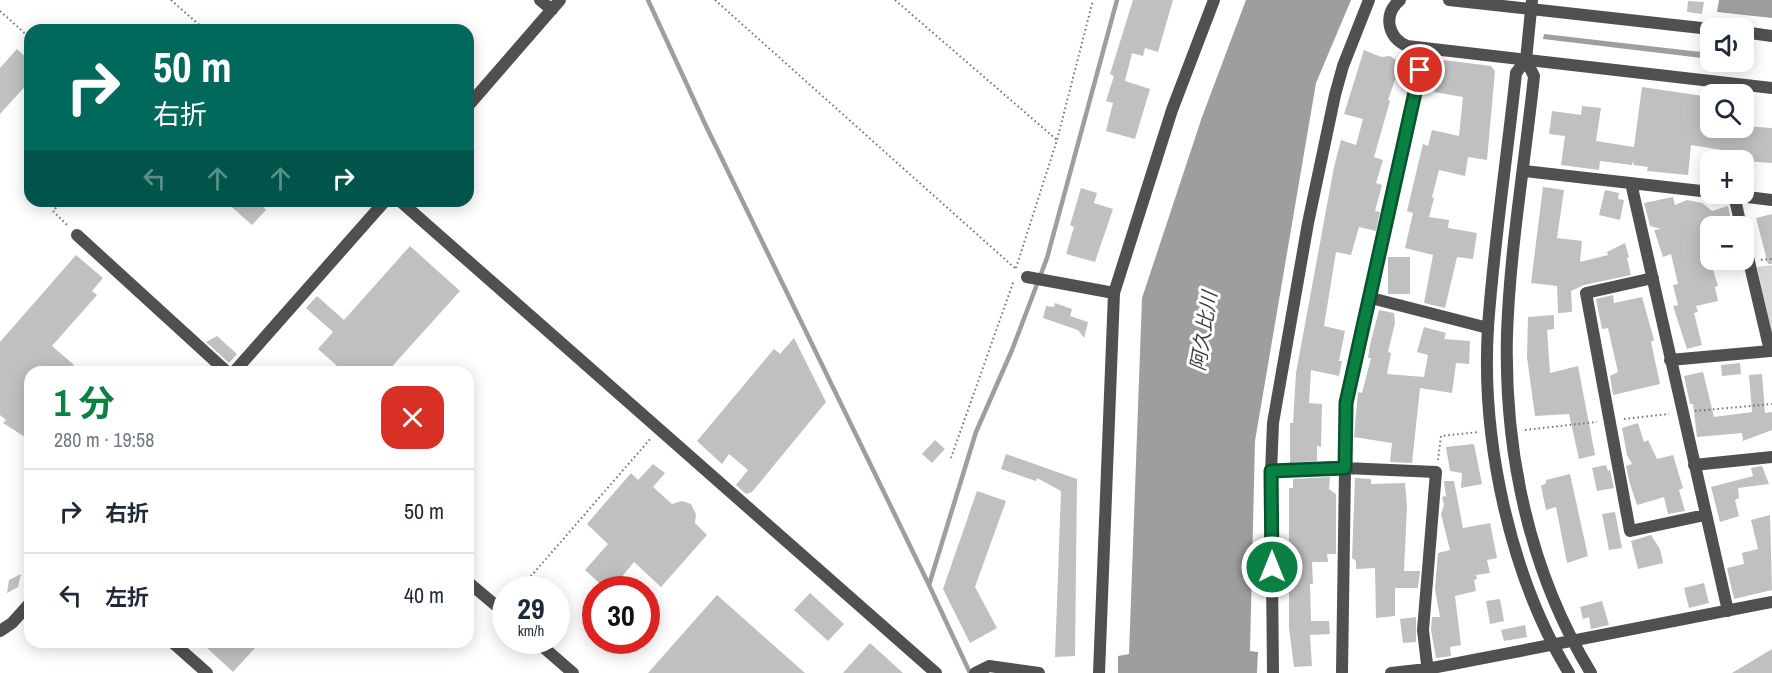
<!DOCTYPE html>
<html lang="ja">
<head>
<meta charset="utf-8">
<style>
  :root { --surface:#fff; --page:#f6f6f7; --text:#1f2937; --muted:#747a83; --line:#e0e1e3; --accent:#0b8043 }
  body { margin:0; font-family:"Archivo Narrow","Noto Sans JP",sans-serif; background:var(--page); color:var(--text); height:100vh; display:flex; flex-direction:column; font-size:22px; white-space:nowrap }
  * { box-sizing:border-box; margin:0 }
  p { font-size:20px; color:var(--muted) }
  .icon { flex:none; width:33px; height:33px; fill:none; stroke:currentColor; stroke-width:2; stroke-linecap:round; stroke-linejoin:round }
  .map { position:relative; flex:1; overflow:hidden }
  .side { position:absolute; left:24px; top:366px; width:450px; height:282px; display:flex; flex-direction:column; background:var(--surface); border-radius:18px; box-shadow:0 3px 15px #0003 }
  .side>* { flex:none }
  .hud { position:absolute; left:24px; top:24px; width:450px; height:183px; border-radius:18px; box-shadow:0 3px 15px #0003; background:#00695c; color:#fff; overflow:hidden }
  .controls { position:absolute; left:1700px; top:18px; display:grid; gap:12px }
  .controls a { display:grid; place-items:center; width:54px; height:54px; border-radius:12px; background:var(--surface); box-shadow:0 3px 15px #0003; font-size:30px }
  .speed { position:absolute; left:492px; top:576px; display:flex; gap:12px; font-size:30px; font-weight:700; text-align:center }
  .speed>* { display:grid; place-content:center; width:78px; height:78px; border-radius:50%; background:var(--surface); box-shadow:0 3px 15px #0003; line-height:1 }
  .speed small { font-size:15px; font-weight:400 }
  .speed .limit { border:9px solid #d22; background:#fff; color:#111 }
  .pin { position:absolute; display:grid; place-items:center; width:51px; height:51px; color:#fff; margin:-26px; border:3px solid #fff; border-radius:50%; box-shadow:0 2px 6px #0007 }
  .me { position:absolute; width:66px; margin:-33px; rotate:0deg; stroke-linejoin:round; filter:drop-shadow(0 0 4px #0008) }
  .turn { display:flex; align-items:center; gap:21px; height:126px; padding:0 30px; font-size:27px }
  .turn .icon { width:78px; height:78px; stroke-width:2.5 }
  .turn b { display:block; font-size:42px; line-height:51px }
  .lanes { display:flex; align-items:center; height:57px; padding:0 30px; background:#0003; justify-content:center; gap:30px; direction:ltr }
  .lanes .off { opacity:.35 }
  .round { display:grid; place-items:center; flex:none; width:63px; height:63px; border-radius:18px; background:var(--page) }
  .head { display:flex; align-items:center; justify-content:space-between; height:102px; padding:0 30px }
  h1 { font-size:36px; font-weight:700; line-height:45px; color:var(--accent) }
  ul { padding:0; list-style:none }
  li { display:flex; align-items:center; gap:18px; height:84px; padding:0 30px; border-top:2px solid var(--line) }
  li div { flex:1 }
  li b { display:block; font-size:22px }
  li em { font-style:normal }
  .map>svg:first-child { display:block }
  .green { fill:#d7d7d7 }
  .water { fill:#9e9e9e }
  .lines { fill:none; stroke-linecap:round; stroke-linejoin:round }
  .stream { stroke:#9e9e9e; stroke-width:4.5 }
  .building { fill:#c0c0c0 }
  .path { stroke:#727272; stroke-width:2; stroke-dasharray:1.5 3; stroke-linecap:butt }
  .minor { stroke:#505050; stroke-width:12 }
  .tertiary { stroke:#505050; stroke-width:12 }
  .route-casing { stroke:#07532c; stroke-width:15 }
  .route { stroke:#0b8043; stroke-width:10 }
  .labels { text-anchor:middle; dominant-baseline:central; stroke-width:6; stroke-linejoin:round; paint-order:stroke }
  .water-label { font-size:20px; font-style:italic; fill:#3f3f3f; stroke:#fff }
</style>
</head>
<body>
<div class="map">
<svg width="1772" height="673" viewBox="0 0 1772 673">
  <rect width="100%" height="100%" fill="#fff"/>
  <path class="green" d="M1772,265V335L1757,267Z"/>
  <path class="water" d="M1246,0H1351L1316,83L1255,441L1250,651L1258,652L1257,673H1118V656L1129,654L1142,298L1202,117Z
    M1719,0H1772V18L1717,12Z
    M1544,34L1710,53V59L1543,39Z"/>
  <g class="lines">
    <path class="stream" d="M648,0L706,126L929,585
      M970,673L929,585L976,432L1012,350L1047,258L1117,0"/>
  </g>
  <path class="building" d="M1133,0H1173L1158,52L1145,48L1143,56L1132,53L1125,81L1150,89L1135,139L1106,131L1113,103L1106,101L1114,76L1110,74Z
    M1688,1L1704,2L1702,14L1687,12Z
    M17,49L30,61V81L0,114V68Z
    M1364,50L1381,57L1390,56L1401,63L1388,100L1390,101L1374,157L1383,160L1376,183L1382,185L1375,211L1380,212L1376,231L1359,227L1351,255L1336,252L1324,326L1345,331L1339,361H1342L1339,376L1311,370L1309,403L1322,404L1321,447L1317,446V461L1290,463V423H1293L1296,373L1334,167L1341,140L1356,145L1363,119L1344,114Z
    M1436,59L1491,66L1495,71L1487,160L1468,157L1465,176L1439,170L1432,197L1434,198L1429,217L1449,220L1448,228L1477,233L1473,259L1457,257L1445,308L1424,303L1433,255L1405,248L1413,213L1407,211L1423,144L1428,146L1432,130L1459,136L1463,97L1434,92Z
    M1642,87L1710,97V129L1732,132L1733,128L1743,126L1772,128V163L1728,160L1729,151L1691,145L1688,175L1647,171L1648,167L1634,165L1633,161L1632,165L1600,161L1599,170L1561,165L1565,136L1549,134L1552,111L1581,115L1582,106L1601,108L1596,141L1634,147Z
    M1543,187L1564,190L1557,238L1582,241L1580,262L1608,255L1607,252L1625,243L1629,257L1627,258L1631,275L1584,285L1571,291L1572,312L1558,313L1557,286L1531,283Z
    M1081,188L1097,193L1094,203L1113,209L1095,262L1066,254L1074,227L1070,225Z
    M1605,190L1619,193L1618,199L1624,200L1620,220L1599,215Z
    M1673,197L1675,205L1687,200L1702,203L1712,211L1728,206L1731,220V226H1710V260L1718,286L1715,287L1718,301L1696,306L1698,312L1694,313L1702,345L1687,349L1673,306L1678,305L1673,285L1678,284L1671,254L1663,257L1654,230L1661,229L1650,226L1644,203Z
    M225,201H259L266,210L252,225Z
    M1772,214V264H1768L1756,218Z
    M410,246L460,291L387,372H344L318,349L333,332L306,308L317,296L344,320Z
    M76,255L103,278L92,291L97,295L52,346L74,365L68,372H30V431L25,437L3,423L6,420L0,415V342Z
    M1388,257H1410V294H1388Z
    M1613,295L1614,303L1642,297L1654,340L1651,342L1660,384L1613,395L1610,376L1618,372L1608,328L1602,329L1596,299Z
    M1055,303L1072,309L1070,316L1088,322L1084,338L1078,330L1043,318L1046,306L1054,307Z
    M1379,310L1394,313L1395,323L1388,352L1391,353L1387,374L1424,377L1428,355L1417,352L1424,327L1446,333L1444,339L1470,341L1469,364L1456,363L1452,393L1420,388L1412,463L1390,462L1392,443L1354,437L1358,392L1362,393L1371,358H1368L1370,345Z
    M1554,315V329L1547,330L1550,373L1578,366L1595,455L1579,459L1569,414L1535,416L1527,357L1528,317Z
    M217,336L237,354L229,363L206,342Z
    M794,338L826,402L752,492L746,494L736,485L748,470L729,454L722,464L697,441L774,349L780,354Z
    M1740,363L1741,374L1722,376L1721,365Z
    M1703,372L1714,417L1752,412L1749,375L1762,374L1765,413L1772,412V430L1743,441L1742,433L1697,437L1693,404H1690L1684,376Z
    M1638,423L1644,442L1648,440L1657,459L1673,455L1683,488L1679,490L1685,511L1668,514L1664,497L1637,505L1630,484L1626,466L1632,464L1627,455L1622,428Z
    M935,440L945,449L932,463L922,454Z
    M1474,444L1482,484L1461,488L1462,473L1450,471L1446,447Z
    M1006,454L1077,479L1075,656L1055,657L1061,491L1037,478L1036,481L1001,469Z
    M653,464L665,473L653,487L672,504L682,501L691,504L696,514L695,523L707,535L661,587L634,562L611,590H607L585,570L608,544L587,524L631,473L638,480Z
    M1606,465L1608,471L1610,470L1614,488L1597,491L1592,468Z
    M1762,466L1769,484L1738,488L1739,498L1735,500L1739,516L1720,522L1711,487L1753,476L1751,468Z
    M1570,474L1588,556L1567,563L1556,507L1546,510L1541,486L1546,483V480Z
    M1330,477L1329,489L1336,494V554H1327L1328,562H1312L1313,584H1310L1311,621H1329L1330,634L1310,635L1312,666L1294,667L1289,628V488H1293V479Z
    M1355,478L1371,479V484L1405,483L1407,506L1404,571H1420L1418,588H1395V616L1376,618L1375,568L1356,569V561L1352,558Z
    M1444,481H1454L1463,528L1490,523L1497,558L1487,560L1490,573L1476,575L1477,579L1474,580L1476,591L1455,596L1461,645L1450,647L1451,656L1436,658L1431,630L1432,617H1440L1435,589L1438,553L1450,550L1441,514L1444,505L1442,497L1446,496Z
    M977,491L1006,501L975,587L997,628L970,643L943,589Z
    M1615,512L1622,548L1609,550L1602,514Z
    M1770,515L1772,590L1734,599L1727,568L1744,564L1742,553L1758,549L1751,520Z
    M1651,535L1660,549L1663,563L1638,569L1631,541Z
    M21,574L18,587L7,593L9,580Z
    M1704,583L1709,603L1689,608L1684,588Z
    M810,593L844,624L828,641L794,610Z
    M717,595L805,673H648Z
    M1500,599L1504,621L1490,624L1486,601Z
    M1602,601L1609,625L1591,629L1589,617L1583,619L1580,607Z
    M1416,617V642L1403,643L1400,619Z
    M1525,625L1527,637L1504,641L1501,630Z
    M213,642H248L255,648L233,672L207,648Z
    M870,643L903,673H843Z
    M1772,649V673H1732Z"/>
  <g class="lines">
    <path class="path" d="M171,0L205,30
      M715,0L1016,269
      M895,0L1057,140
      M0,11L30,38
      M62,201L53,211L69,227
      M1761,260L1772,259
      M1016,268L1057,140L1093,0
      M1695,411L1772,404
      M1624,419L1669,414
      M1525,430L1597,422
      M951,458L1014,280
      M1438,460L1441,436L1479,432
      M519,590L651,438"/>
    <path class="minor" d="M540,0L552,10
      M1400,0C1383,14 1387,37 1407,46L1772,88
      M1449,0L1710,29
      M1743,32L1772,36
      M468,106L560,0
      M1524,171L1710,192
      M1631,183L1728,611
      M1723,194L1772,200
      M1734,195L1741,226
      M400,201L936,673
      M77,235L227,372
      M1027,277L1114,293
      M1653,278L1586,293L1630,531L1705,515
      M1371,298L1488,328
      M1670,360L1770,351L1743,236
      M234,372L385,201
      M1694,465L1772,457
      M1271,472L1345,468L1436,472L1423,630L1428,673
      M468,582L506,614
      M0,631L12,623L30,603
      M535,640L573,673
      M172,642L207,673
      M975,673L989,666L1039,673
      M1273,673L1271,472L1273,423L1308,223L1335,95L1343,66L1369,0
      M1342,673L1346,403L1425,48
      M1391,673L1427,669L1772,602"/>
    <path class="tertiary" d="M1532,0L1526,60L1534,76C1525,162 1510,248 1507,334C1504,451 1529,572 1591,673
      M1526,60L1516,73C1507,158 1494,242 1488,327C1481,440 1510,576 1569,673
      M1099,673L1114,293L1172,110L1214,0"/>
  </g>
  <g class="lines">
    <g class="route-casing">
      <path id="route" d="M1272,567L1271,471L1345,468L1346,403L1420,70"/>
    </g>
    <use href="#route" class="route"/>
  </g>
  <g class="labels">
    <g class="water-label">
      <text transform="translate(1203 331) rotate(-81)">阿久比川</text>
    </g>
  </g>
</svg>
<div class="controls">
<a><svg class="icon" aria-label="sound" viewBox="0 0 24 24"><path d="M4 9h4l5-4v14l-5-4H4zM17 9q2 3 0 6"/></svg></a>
<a><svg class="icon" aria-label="search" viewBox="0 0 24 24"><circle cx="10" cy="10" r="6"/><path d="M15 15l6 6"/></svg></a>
<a>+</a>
<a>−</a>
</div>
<div class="speed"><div>29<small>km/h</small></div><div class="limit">30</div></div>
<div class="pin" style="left:1420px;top:70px;background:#d93025"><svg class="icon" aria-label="arrive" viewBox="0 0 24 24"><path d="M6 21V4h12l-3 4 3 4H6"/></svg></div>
<svg class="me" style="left:1272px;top:567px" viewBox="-20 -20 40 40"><circle r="17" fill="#0b8043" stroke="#fff" stroke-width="3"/><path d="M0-11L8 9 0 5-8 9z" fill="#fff"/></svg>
<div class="hud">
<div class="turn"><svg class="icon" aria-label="right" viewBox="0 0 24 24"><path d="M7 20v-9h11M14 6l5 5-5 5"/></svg><div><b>50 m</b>右折</div></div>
<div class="lanes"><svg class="icon off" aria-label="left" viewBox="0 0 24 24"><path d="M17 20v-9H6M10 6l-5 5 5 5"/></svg><svg class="icon off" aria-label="ahead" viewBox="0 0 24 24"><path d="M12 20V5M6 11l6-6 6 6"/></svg><svg class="icon off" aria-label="ahead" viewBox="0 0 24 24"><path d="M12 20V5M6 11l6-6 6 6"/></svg><svg class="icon" aria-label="right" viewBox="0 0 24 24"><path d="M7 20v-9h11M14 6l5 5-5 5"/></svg></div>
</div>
<section class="side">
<div class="head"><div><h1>1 分</h1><p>280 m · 19:58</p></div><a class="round" style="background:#d93025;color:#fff"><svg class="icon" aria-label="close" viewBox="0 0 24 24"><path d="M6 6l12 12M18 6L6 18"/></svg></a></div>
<ul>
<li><svg class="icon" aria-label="right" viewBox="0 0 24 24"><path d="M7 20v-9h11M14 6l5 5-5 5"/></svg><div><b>右折</b></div><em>50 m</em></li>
<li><svg class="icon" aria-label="left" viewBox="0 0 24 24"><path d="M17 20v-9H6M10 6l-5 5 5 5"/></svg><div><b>左折</b></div><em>40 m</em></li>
</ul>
</section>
</div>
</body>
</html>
